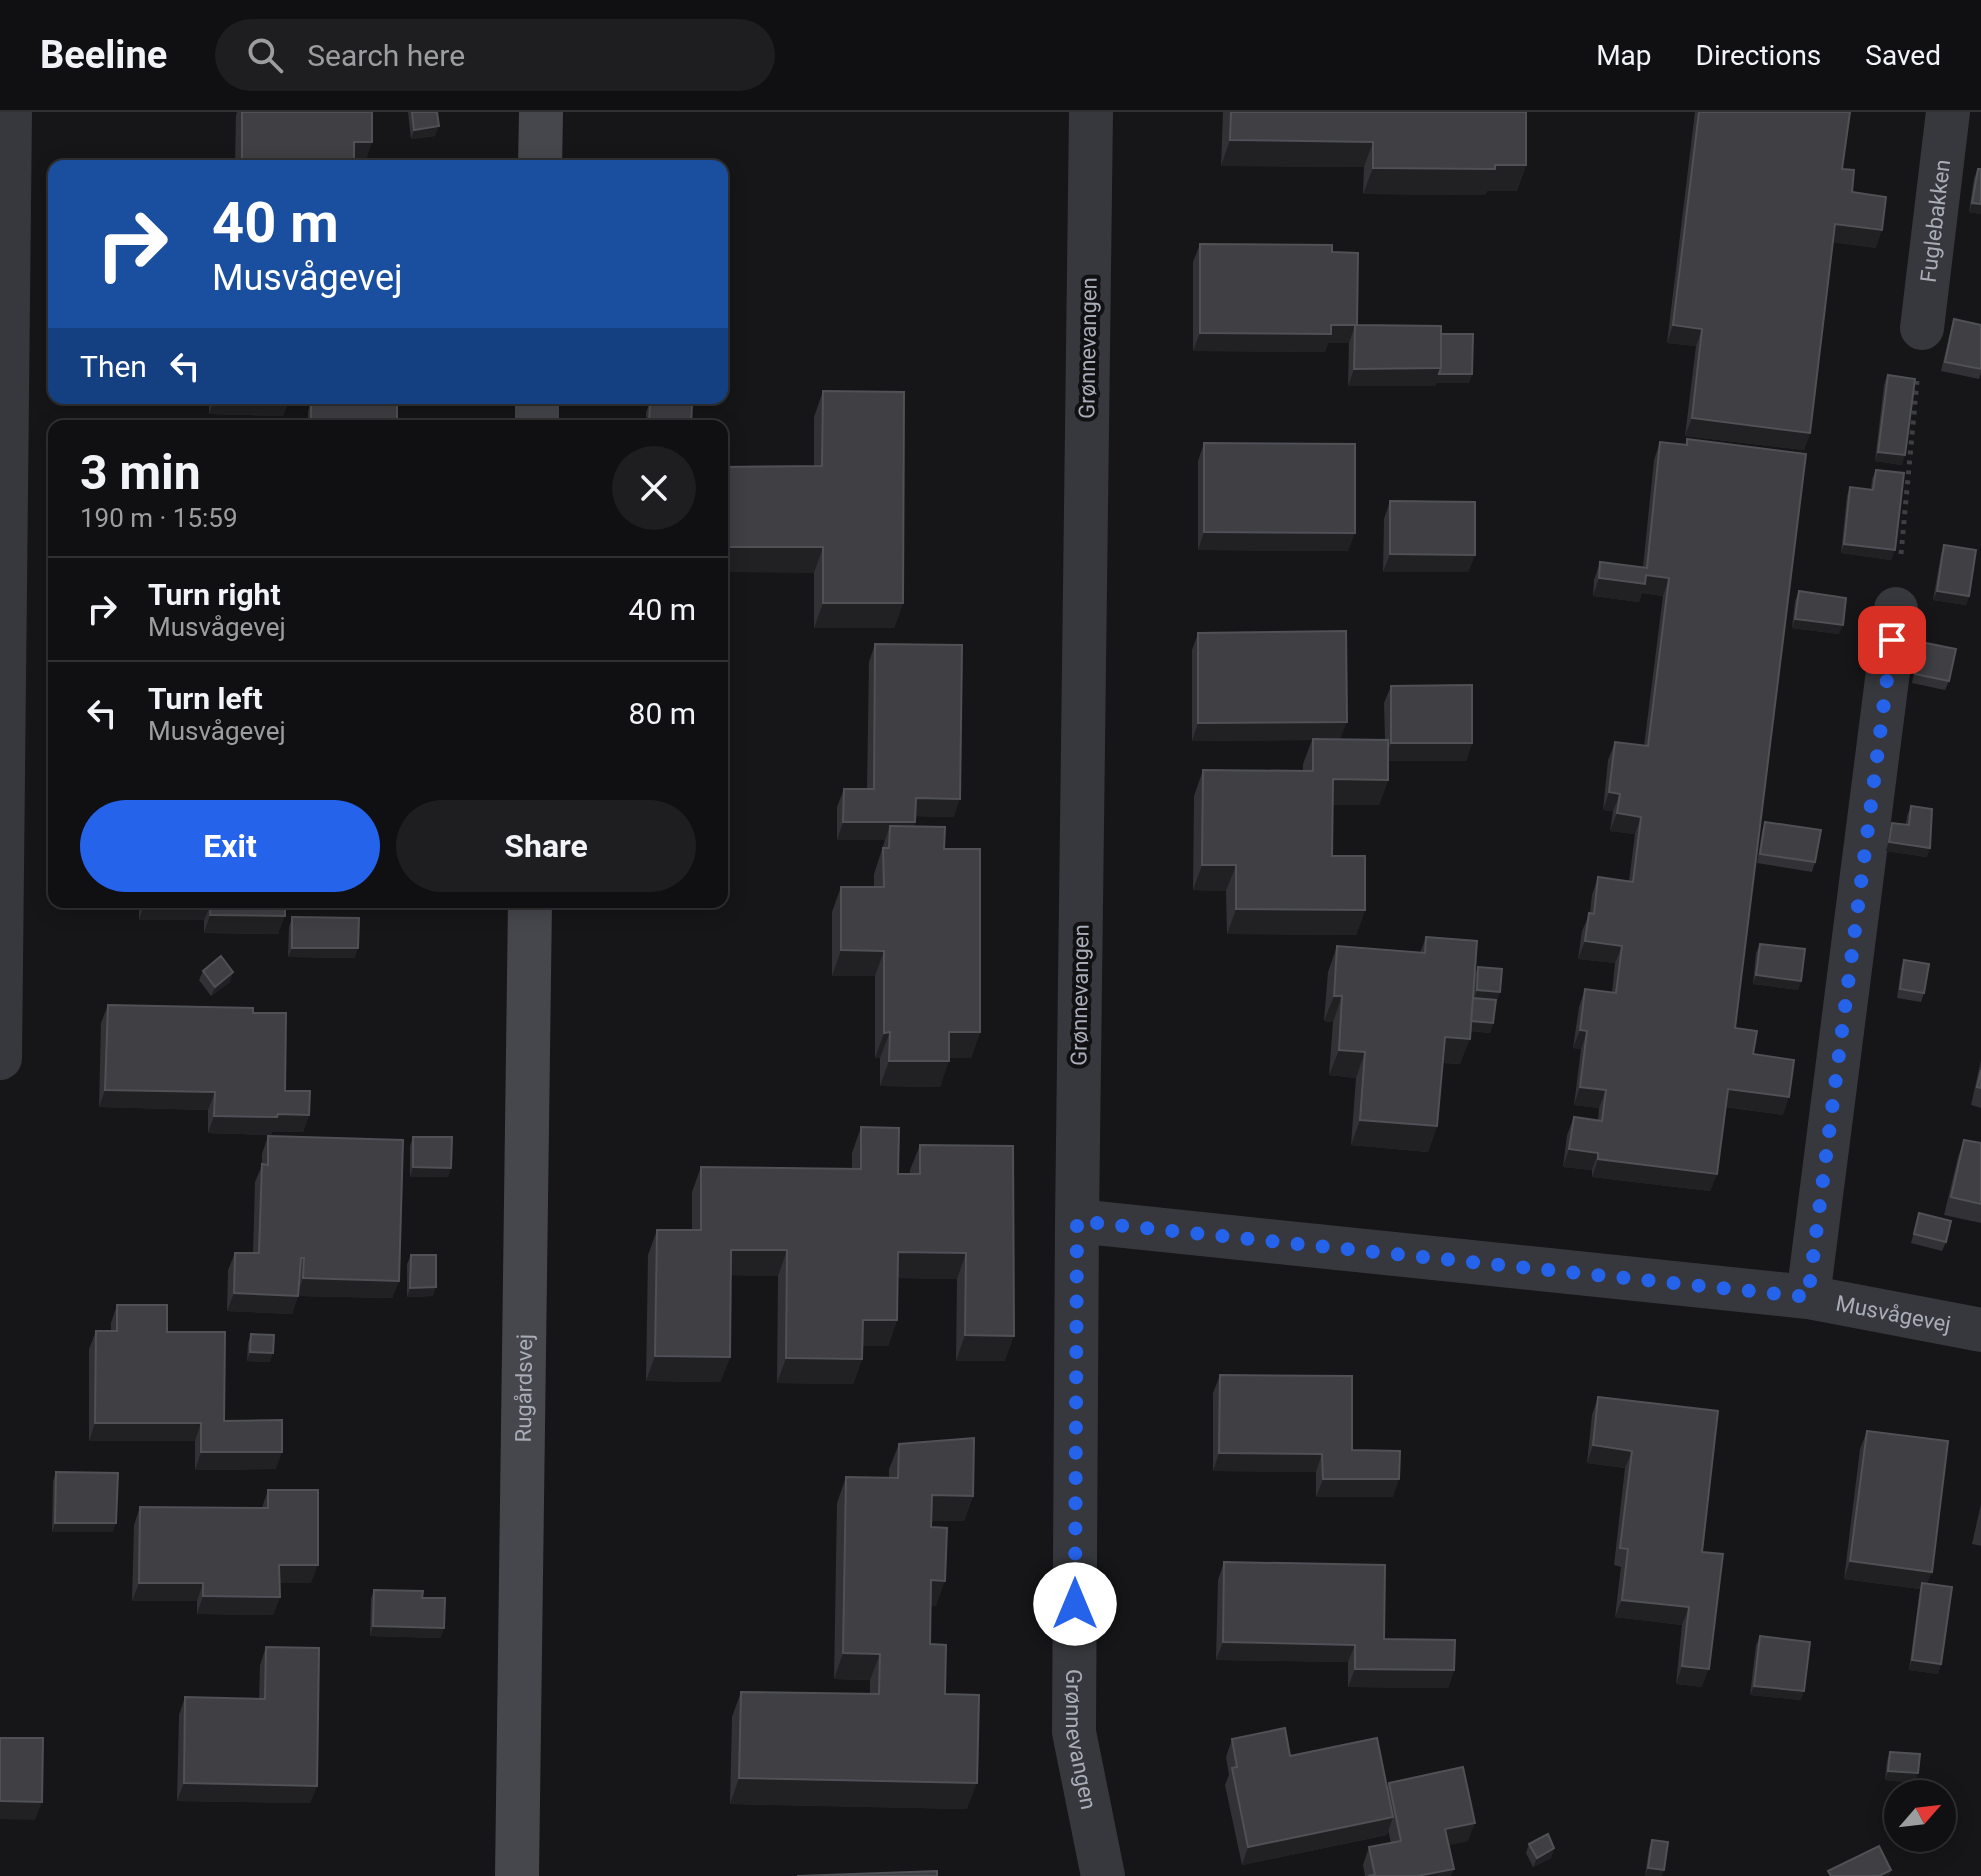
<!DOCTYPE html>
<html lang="en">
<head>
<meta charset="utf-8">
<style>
  :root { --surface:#101012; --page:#1e1e20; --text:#f1f3f6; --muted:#9c9d9f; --line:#303032; --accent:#2563eb }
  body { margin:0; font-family:Roboto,sans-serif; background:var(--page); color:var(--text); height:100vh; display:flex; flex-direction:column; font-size:30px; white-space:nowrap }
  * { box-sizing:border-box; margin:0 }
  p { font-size:26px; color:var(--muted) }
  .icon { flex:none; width:44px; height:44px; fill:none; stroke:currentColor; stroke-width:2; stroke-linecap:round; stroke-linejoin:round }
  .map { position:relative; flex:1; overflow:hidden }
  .details { position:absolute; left:48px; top:308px; width:680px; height:488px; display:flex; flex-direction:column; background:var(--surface); border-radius:16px; box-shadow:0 4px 20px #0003,0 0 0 2px var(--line) }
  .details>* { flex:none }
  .hud { position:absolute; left:48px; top:48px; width:680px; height:244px; border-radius:16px; box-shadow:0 4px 20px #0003,0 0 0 2px var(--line); background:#1a4fa0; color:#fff; overflow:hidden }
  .needle { width:52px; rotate:62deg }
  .fabs { position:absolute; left:1884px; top:1668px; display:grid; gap:16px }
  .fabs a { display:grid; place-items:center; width:72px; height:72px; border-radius:50%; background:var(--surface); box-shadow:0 4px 20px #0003,0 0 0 2px var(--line); font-size:40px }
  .pin { position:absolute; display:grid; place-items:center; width:68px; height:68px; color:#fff; margin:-34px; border-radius:16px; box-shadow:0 4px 12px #0006 }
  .me { position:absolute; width:88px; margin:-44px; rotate:0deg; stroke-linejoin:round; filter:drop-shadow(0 0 6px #0008) }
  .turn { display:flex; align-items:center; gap:28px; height:168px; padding:0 32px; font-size:36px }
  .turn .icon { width:104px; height:104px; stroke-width:2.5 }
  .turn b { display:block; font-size:56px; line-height:68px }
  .then { display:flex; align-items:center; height:76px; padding:0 32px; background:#0003; gap:16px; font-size:30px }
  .round { display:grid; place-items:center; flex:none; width:84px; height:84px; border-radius:42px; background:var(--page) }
  .head { display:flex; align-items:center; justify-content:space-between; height:136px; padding:0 32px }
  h1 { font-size:48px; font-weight:700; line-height:60px }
  .cta { display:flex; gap:16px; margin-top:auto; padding:16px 32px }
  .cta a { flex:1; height:92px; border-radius:48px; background:var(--accent); color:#fff; font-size:32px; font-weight:700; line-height:92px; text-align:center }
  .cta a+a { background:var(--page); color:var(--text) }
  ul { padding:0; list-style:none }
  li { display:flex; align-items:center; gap:24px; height:104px; padding:0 32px; border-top:2px solid var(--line) }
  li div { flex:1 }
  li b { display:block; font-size:30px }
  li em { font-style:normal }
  header { display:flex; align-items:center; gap:48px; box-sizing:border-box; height:112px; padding:0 40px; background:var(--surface); border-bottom:2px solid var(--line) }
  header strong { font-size:38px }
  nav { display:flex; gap:44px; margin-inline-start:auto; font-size:28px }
  .search { width:560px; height:72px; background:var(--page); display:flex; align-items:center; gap:20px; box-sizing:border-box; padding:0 28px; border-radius:44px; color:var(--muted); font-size:30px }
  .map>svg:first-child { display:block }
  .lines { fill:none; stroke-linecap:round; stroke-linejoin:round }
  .path { stroke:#3d3f44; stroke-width:5; stroke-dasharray:4 6; stroke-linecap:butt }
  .street { stroke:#37383d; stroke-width:44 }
  .secondary { stroke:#45474d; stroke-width:44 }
  .wall { fill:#323236 }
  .shaded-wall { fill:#212124 }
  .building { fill:#3f3f44; stroke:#4f5156; stroke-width:2 }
  .route { stroke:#2563eb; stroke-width:14; stroke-dasharray:0 25.2 }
  .labels { text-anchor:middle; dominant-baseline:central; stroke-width:8; stroke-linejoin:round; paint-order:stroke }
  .street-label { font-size:22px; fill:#a8adb8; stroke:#111113 }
</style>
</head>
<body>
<header>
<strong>Beeline</strong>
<div class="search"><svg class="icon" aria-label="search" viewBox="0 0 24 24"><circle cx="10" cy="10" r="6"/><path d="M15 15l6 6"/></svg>Search here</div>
<nav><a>Map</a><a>Directions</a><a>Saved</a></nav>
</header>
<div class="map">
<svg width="1981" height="1764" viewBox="0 0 1981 1764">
  <rect width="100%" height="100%" fill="#161618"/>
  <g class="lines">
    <path class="path" d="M1901,442L1917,269"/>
    <g class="street">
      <path id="s1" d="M1091,0L1077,1109L1074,1620L1103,1764"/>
      <path id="s2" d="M1922,216L1948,0"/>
      <path d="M0,946L10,0"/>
      <path id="s3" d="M1077,1109L1808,1185L1981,1218"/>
      <path d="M1808,1185L1896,497"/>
    </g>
    <g class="secondary">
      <path d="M540,54L541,0"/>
      <path d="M537,314V286"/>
      <path id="s4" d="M517,1764L530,790"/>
    </g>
  </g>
  <path class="wall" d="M237,0H372L366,48H354V54H235L236,3Z
    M408,0H437L435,24L411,27Z
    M1223,0H1526V53L1517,79H1487L1485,83L1363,82L1364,55L1221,54Z
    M1695,0H1850L1842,57L1876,136L1833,130L1810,321L1804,338L1685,324L1696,234L1667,231Z
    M1978,57H1981V102L1969,100L1974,66Z
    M1200,132L1332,140L1357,213L1441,222L1472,262L1469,271H1436L1435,274H1348L1349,231H1328L1325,240L1193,239V150Z
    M1954,207L1981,213V261L1979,267L1941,259L1951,216Z
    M1887,263L1902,353L1875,349L1884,273Z
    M823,279L903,491L894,516H814V305Z
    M144,286H290L283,304L209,302V291L144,290Z
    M311,290L397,314H308V299Z
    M650,290L691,314H646V300Z
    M1687,327L1735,916L1753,942L1783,1003L1725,995L1717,1062L1710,1079L1592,1065V1058L1563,1055L1567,1023L1574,1005L1598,1008L1599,996L1574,993L1581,937L1573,936L1579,895L1585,877L1612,881L1615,851L1578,847L1582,819L1590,801L1592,783L1598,765L1629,769L1635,722L1610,719L1613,699L1603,698L1608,648L1615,630L1644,634L1663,484L1642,481L1639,490L1593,484L1594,468L1600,450L1643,455L1654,348L1660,330L1685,333Z
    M1204,331L1348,439L1198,438V349Z
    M1876,358L1895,438L1891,448L1841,441L1847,384L1850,375L1871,378L1872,367Z
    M1390,389L1475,443L1468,460H1383L1384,407Z
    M1944,433L1969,484L1966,493L1933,488L1941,442Z
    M1799,479L1839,522L1792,516L1795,489Z
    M1198,521L1341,627L1385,628L1384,591L1391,574L1472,631L1466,649H1388V668L1379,693H1332V744L1365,798L1356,823L1227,822L1226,779L1193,778L1194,684L1203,658L1303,659V652L1312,628L1192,629V538Z
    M1921,530L1949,569L1945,578L1912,571L1918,539Z
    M875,532L954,705L915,704L914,715L944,737L980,920L971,946H949L940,975L880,974V946H875V864H832V800L841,775H874V762L885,728H837V695L844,677H867L869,550Z
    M1911,694L1927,745L1886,739L1889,720L1892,711L1906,713L1907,704Z
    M1765,710L1815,750L1812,760L1757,751L1762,719Z
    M139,790H285L278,822L204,821V808H139Z
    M292,805L355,846L288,845L289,815Z
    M1426,825L1473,886L1474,864L1478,855L1497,889H1496L1493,911L1490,921L1470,919L1460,952L1443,951L1437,1014L1428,1040L1351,1033L1356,966L1329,963L1333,910L1324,909L1328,860L1337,834L1420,841Z
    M1760,832L1801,869L1798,878L1753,872L1756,841Z
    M1904,848L1924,881L1921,890L1897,886L1901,857Z
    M203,859L230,870L211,884L199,868Z
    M108,893L253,901L285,979L309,1003L303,1020H272L271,1023L208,1021V998L99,995L101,911Z
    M1981,948V996L1971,993Z
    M861,1015L898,1062H910V1058L920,1033L1013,1034L1005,1249H956L957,1167L898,1166L897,1208L888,1234H862V1247L853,1272L777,1271L778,1164L731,1163L730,1245L720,1270L646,1269L648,1143L657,1118H692V1080L701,1055L852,1057V1041Z
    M268,1024L399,1169L392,1186L298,1184L292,1202L227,1199L228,1158L235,1141H253L255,1070L262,1053V1042Z
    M413,1025L448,1065H410V1034Z
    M1964,1028L1981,1031V1111L1944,1103L1958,1045Z
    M1919,1101L1946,1130L1942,1139L1911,1131Z
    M411,1143L433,1184L407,1185V1152Z
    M117,1193L167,1220L224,1309L276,1357L195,1358V1329H89V1237L96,1219H111V1211Z
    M251,1222L270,1250L247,1249L248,1231Z
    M1220,1263L1352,1338L1393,1385H1316V1360L1213,1359V1281Z
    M1598,1285L1702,1440V1575L1676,1572L1682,1513L1615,1505L1621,1455L1614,1453L1625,1356L1587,1351L1592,1303Z
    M1867,1319L1928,1471L1941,1552L1938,1562L1909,1558L1920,1477L1844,1467L1860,1337Z
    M899,1332L973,1384L964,1409H931L936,1494H931L930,1532L945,1582L967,1697L730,1692L732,1605L741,1580L870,1582V1568L834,1567L837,1391L846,1365L889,1366V1357Z
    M56,1360L113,1420H52L53,1369Z
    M268,1378L311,1471H280V1485L273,1503L197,1502V1489H132L134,1413L140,1395L262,1396Z
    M1981,1392V1434L1972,1432Z
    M1224,1450L1384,1527L1454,1558L1448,1576L1348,1575V1550L1216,1548L1218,1468Z
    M374,1478L422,1486L444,1516L440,1526L370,1524L371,1487Z
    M1760,1524L1801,1588L1750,1583L1756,1533Z
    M266,1535L317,1674L310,1691L177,1689L179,1603L185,1585L259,1587L260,1553Z
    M1232,1627L1290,1644L1387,1676L1389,1671L1468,1729L1448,1733L1451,1764H1365L1363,1753L1369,1735L1391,1731L1388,1718L1387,1723L1242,1753L1225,1673L1229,1663L1226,1645Z
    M1890,1640L1915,1671L1885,1668L1887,1649Z
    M1652,1728L1662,1764H1645L1649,1737Z
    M1529,1732L1554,1736L1551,1746L1533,1755L1526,1741Z"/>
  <path class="shaded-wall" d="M439,14L435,24L411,27L414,18Z
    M1230,28L1373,30L1364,55L1221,54Z
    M354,30H372L366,48H348Z
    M1495,53H1526L1517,79H1487L1485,83L1363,82L1373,56Z
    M1972,91L1981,92V102L1969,100Z
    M1835,112L1882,118L1876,136L1829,130Z
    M1331,213H1355L1349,231H1328L1325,240L1193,239L1200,221Z
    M1673,213L1702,217L1696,234L1667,231Z
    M1441,256L1472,262L1469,271H1436L1435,274H1348L1354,257Z
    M145,286H211L209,291L144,290Z
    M215,286H268L290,287L283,304L209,302Z
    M1692,306L1810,321L1804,338L1685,324Z
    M1878,340L1905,343L1902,353L1875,349Z
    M1204,420L1355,421L1348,439L1198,438Z
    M1844,432L1895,438L1891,448L1841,441Z
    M722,435H823L814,461L722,460Z
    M1390,442L1475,443L1468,460H1383Z
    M1646,463L1669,466L1663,484L1642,481L1639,490L1593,484L1599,466Z
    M1937,479L1969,484L1966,493L1933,488Z
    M823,491H903L894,516H814Z
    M1795,507L1843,513L1839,522L1792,516Z
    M1347,610L1340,628L1192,629L1198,611Z
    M1391,631H1472L1466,649H1385Z
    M1333,667L1388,668L1379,693H1324Z
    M1609,680L1620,682L1613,699L1603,698Z
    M916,686L960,687L954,705L909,704Z
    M1617,701L1641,705L1635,722L1610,719Z
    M843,710H915L909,728L890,714L885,728H837Z
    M1889,730L1930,736L1927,745L1886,739Z
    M1202,753H1236L1226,779L1193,778Z
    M145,790L211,791L204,808H139Z
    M1236,797L1365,798L1356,823L1227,822Z
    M210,803L285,804L278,822L204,821Z
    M1585,829L1622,834L1615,851L1578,847Z
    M292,836H358L355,846L288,845Z
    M841,838L884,839L875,864H832Z
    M233,860L230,870L211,884L215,875Z
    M1756,863L1801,869L1798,878L1753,872Z
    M1477,878L1500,880L1497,889L1474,887Z
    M1334,884H1342L1333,910L1324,909Z
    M1470,909L1493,911L1490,921L1466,918Z
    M1580,918L1587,919L1581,937L1573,936Z
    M890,920L880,946H875L884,921Z
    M949,920H980L971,946H940Z
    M1445,925L1470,927L1460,952L1436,950Z
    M1339,938L1365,940L1356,966L1329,963Z
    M889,949H949L940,975L880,974Z
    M1580,975L1606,978L1599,996L1574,993Z
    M1728,977L1789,985L1783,1003L1721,994Z
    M105,978L215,980L208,998L99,995Z
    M278,1002L309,1003L303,1020H272L271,1023L208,1021L214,1004Z
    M1360,1008L1437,1014L1428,1040L1351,1033Z
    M1569,1037L1598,1041L1592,1058L1563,1055Z
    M1598,1047L1717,1062L1710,1079L1592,1065Z
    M413,1055L451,1056L448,1065H410Z
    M731,1138H787L778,1164L722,1163Z
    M898,1140L966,1141L957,1167L889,1166Z
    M303,1166L399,1169L392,1186L298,1184L292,1202L227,1199L234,1181L297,1184Z
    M436,1175L433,1184L407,1185L410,1176Z
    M863,1208H897L888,1234H854Z
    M965,1223L1014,1224L1005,1249H956Z
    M250,1240L273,1241L270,1250L247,1249Z
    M655,1244L730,1245L720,1270L646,1269Z
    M786,1246L862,1247L853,1272L777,1271Z
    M95,1311H201L195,1329H89Z
    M1593,1333L1632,1339L1625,1356L1587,1351Z
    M201,1340H282L276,1357L195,1358Z
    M1219,1341L1322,1342L1316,1360L1213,1359Z
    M1323,1367H1399L1393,1385H1316Z
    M932,1383L973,1384L964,1409H923Z
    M55,1411H116L113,1420H52Z
    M1850,1449L1932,1460L1925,1477L1922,1471L1920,1477L1844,1467Z
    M279,1453H318L311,1471H273Z
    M931,1468L945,1469L936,1494H922Z
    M139,1471H203L197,1489H132Z
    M203,1484L280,1485L273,1503L197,1502Z
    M1622,1488L1689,1495L1682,1513L1615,1505Z
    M373,1514L444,1516L440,1526L370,1524Z
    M1223,1530L1355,1533L1348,1550L1216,1548Z
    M843,1541L880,1542L870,1568L834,1567Z
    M1912,1548L1941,1552L1938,1562L1909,1558Z
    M1682,1554L1709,1557L1702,1575L1676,1572Z
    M1355,1557L1454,1558L1448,1576L1348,1575Z
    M1754,1574L1804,1579L1801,1588L1750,1583Z
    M1888,1659L1918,1661L1915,1671L1885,1668Z
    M739,1666L977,1671L967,1697L730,1692Z
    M184,1671L317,1674L310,1691L177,1689Z
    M0,1689L42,1690L35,1708L0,1707Z
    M1393,1705L1387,1723L1242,1753L1248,1735Z
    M1475,1711L1468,1729L1438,1735L1445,1717Z
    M1554,1736L1551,1746L1533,1755L1537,1746Z
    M1648,1756L1664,1758L1662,1764H1645Z
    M1454,1757L1451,1764H1417Z
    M1891,1758L1889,1764H1879Z"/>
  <path class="building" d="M242,0H372V30H354V54H242Z
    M412,0H437L439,14L414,18Z
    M1231,0H1526V53H1495V57L1373,56V30L1230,28Z
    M1699,0H1850L1842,57L1854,58L1852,80L1886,85L1882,118L1835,112L1810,321L1692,306L1702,217L1673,213Z
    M1978,57H1981V92L1972,91Z
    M1200,132L1332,133V140L1358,141L1357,213L1441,214V256L1354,257L1355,213H1331V222L1200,221Z
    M1954,207L1981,213V257L1945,250Z
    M1441,222H1473L1472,262H1439L1441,256Z
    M1888,263L1915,267L1905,343L1878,340Z
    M823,279L904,280L903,491H823V435H722V355L822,354Z
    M311,290L397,291V314H311Z
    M650,290L692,292L691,314H649Z
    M1687,327L1806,342L1735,916L1757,919L1753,942L1794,948L1789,985L1728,977L1717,1062L1598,1047V1041L1569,1037L1574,1005L1602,1009L1606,978L1580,975L1587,919L1580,918L1585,877L1616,881L1622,834L1585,829L1589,801L1594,802L1598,765L1633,770L1641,705L1617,701L1620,682L1609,680L1615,630L1648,634L1669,466L1646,463L1645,472L1599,466L1600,450L1647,456L1660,330L1687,333Z
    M1204,331L1355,332V421L1204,420Z
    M1876,358L1904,361L1895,438L1844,432L1850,375L1873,378Z
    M1390,389L1475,390V443L1390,442Z
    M1944,433L1976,438L1969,484L1937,479Z
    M1799,479L1846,486L1843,513L1795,507Z
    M1346,519L1347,610L1198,611V521Z
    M1921,530L1956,537L1949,569L1915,562Z
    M875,532L962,533L960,687L916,686L915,710H843L844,677H874Z
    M1472,573V631H1391V574Z
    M1313,627L1388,628V668L1333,667L1332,744H1365V798L1236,797V753H1202L1203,658L1313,659Z
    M1911,694L1932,697L1930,736L1889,730L1892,711L1909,713Z
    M1765,710L1821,718L1815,750L1760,742Z
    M890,714L945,715L944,737H980V920H949V949H889L890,920L884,921V839L841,838V775H884L883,736H889Z
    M145,790H285V804L210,803L211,791Z
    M292,805L359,806L358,836H292Z
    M1426,825L1477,829L1470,927L1445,925L1437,1014L1360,1008L1365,940L1339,938L1342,884H1334L1337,834L1425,841Z
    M1760,832L1805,837L1801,869L1756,863Z
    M221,844L233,860L215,875L203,859Z
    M1904,848L1929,852L1924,881L1900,877Z
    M1478,855L1502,857L1500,880L1477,878Z
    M1473,886L1496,888L1493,911L1471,909Z
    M108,893L253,896V901H286L285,979H310L309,1003L278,1002L277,1005L214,1004L215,980L105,978Z
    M1981,958V976L1977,975Z
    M861,1015L899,1016L898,1062H920V1033L1013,1034L1014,1224L965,1223L966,1141L898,1140L897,1208H863L862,1247L786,1246L787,1138H731L730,1245L655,1244L657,1118H701V1055L861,1057Z
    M268,1024L403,1028L399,1169L303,1166L304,1146H301L298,1184L234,1181L235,1141H259L262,1052L268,1053Z
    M413,1025H452L451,1056L413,1055Z
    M1964,1028L1981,1031V1092L1951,1085Z
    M1919,1101L1951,1109L1946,1130L1914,1122Z
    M411,1143H436V1175L410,1176Z
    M117,1193H167V1220H225L224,1309L282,1308V1340H201V1311H95L96,1219H117Z
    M251,1222L274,1223L273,1241L250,1240Z
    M1220,1263L1352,1264V1338L1400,1339L1399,1367H1323L1322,1342L1219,1341Z
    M1598,1285L1718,1299L1702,1440L1723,1442L1709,1557L1682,1554L1689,1495L1622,1488L1628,1437L1620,1436L1632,1339L1593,1333Z
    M1867,1319L1948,1329L1932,1460L1850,1449Z
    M974,1326L973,1384L932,1383L931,1415L947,1416L945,1469L931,1468L930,1532L946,1533L945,1582L979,1583L977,1671L739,1666L741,1580L879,1582L880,1542L843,1541L846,1365L898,1366L899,1332Z
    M56,1360L118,1361L116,1411H55Z
    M268,1378H318V1453H279L280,1485L203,1484V1471H139L140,1395L268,1396Z
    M1224,1450L1385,1453L1384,1527L1455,1528L1454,1558L1355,1557V1533L1223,1530Z
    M1922,1471L1952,1475L1941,1552L1912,1548Z
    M374,1478L423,1479L422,1486H445L444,1516L373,1514Z
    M1760,1524L1810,1530L1804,1579L1754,1574Z
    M266,1535L319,1536L317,1674L184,1671L185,1585L265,1587Z
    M1285,1616L1290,1644L1377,1626L1393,1705L1248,1735L1232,1656L1237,1655L1232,1627Z
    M0,1626H43L42,1690L0,1689Z
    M1890,1640L1920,1642L1918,1661L1888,1659Z
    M1463,1655L1475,1711L1445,1717L1454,1757L1417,1764H1368L1375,1763L1369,1735L1401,1729L1389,1671Z
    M1548,1722L1554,1736L1537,1746L1529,1732Z
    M1652,1728L1668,1730L1664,1758L1648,1756Z
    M1879,1734L1891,1758L1879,1764H1831L1828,1759Z
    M937,1759V1764H797Z"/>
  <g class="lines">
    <path class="route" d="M1075,1492L1077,1109L1808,1185L1892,528"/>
  </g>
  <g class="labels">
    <g class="street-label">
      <text stroke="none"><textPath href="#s2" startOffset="108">Fuglebakken</textPath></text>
      <text transform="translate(1088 236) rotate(-89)">Grønnevangen</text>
      <text transform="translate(1080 883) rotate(-89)">Grønnevangen</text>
      <text stroke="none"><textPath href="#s3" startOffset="822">Musvågevej</textPath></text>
      <text stroke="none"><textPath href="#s4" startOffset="488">Rugårdsvej</textPath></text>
      <text stroke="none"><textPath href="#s1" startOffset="1628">Grønnevangen</textPath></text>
    </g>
  </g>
</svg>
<div class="fabs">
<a><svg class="needle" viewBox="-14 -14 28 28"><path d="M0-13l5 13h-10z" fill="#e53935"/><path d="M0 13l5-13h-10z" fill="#9c9d9f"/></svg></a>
</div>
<div class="pin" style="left:1892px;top:528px;background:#d93025"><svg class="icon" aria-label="arrive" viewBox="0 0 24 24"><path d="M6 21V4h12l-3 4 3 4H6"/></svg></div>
<svg class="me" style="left:1075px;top:1492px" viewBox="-20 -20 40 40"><circle r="19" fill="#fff"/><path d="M0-13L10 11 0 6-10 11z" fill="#2563eb"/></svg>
<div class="hud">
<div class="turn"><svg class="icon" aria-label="right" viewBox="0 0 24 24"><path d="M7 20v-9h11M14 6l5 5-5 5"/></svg><div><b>40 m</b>Musvågevej</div></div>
<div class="then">Then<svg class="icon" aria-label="left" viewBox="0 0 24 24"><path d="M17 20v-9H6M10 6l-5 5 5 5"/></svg></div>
</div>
<section class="details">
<div class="head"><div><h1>3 min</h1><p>190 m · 15:59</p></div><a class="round"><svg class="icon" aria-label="close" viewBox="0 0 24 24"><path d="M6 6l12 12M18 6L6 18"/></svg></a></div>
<ul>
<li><svg class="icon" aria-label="right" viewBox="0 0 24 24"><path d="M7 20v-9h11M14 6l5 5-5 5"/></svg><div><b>Turn right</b><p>Musvågevej</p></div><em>40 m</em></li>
<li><svg class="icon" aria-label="left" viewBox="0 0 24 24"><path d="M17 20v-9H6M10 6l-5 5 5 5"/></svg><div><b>Turn left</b><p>Musvågevej</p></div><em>80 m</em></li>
</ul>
<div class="cta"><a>Exit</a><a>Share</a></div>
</section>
</div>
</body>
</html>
